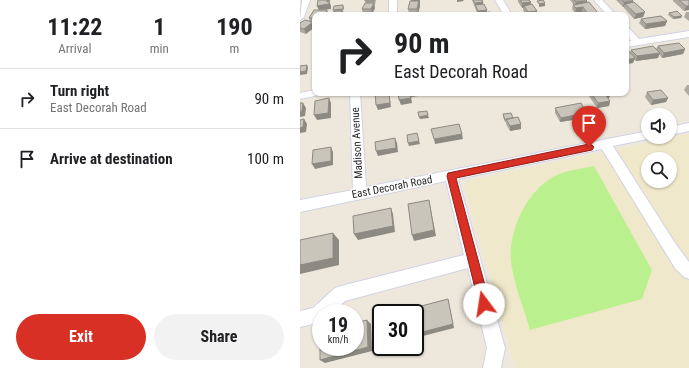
<!DOCTYPE html>
<html lang="en">
<head>
<meta charset="utf-8">
<style>
  :root { --surface:#fff; --page:#f2f2f2; --text:#202124; --muted:#757577; --line:#e0e0e0; --accent:#d93025 }
  body { margin:0; font-family:"Roboto Condensed",sans-serif; background:var(--page); color:var(--text); height:100vh; display:flex; flex-direction:column; font-size:15px; white-space:nowrap }
  * { box-sizing:border-box; margin:0 }
  p { font-size:13px; color:var(--muted) }
  .icon { flex:none; width:22px; height:22px; fill:none; stroke:currentColor; stroke-width:2; stroke-linecap:round; stroke-linejoin:round }
  .map { position:relative; flex:1; overflow:hidden }
  .side { display:flex; flex-direction:column; background:var(--surface); width:300px }
  .side>* { flex:none }
  .hud { position:absolute; left:12px; top:12px; width:317px; height:84px; border-radius:8px; box-shadow:0 1px 3px #0004; background:#fff; color:var(--text); overflow:hidden }
  .buttons { position:absolute; left:341px; top:108px; display:grid; gap:8px }
  .buttons a { display:grid; place-items:center; width:36px; height:36px; border-radius:50%; background:var(--surface); box-shadow:0 1px 3px #0004; font-size:20px }
  .speed { position:absolute; left:12px; top:304px; display:flex; gap:8px; font-size:20px; font-weight:700; text-align:center }
  .speed>* { display:grid; place-content:center; width:52px; height:52px; border-radius:50%; background:var(--surface); box-shadow:0 1px 3px #0004; line-height:1 }
  .speed small { font-size:10px; font-weight:400 }
  .speed .limit { border:2px solid #111; border-radius:6px; background:#fff; color:#111 }
  .pin { position:absolute; display:grid; place-items:center; width:34px; height:34px; color:#fff; margin:-41px -17px; border-radius:50% 50% 50% 0; rotate:-45deg; box-shadow:0 0 4px #0007 }
  .pin .icon { rotate:45deg }
  .me { position:absolute; width:44px; margin:-22px; rotate:346deg; stroke-linejoin:round; filter:drop-shadow(0 0 3px #0008) }
  .turn { display:flex; align-items:center; gap:14px; height:84px; padding:0 16px; font-size:18px }
  .turn .icon { width:52px; height:52px; stroke-width:2.5 }
  .turn b { display:block; font-size:28px; line-height:34px }
  .eta { display:flex; justify-content:space-evenly; align-items:center; height:68px; text-align:center }
  .eta b { font-size:24px; font-weight:700; line-height:28px }
  .cta { display:flex; gap:8px; margin-top:auto; padding:8px 16px }
  .cta a { flex:1; height:46px; border-radius:24px; background:var(--accent); color:#fff; font-size:16px; font-weight:700; line-height:46px; text-align:center }
  .cta a+a { background:var(--page); color:var(--text) }
  ul { padding:0; list-style:none }
  li { display:flex; align-items:center; gap:12px; height:60px; padding:0 16px; border-top:1px solid var(--line) }
  li div { flex:1 }
  li b { display:block; font-size:15px }
  li em { font-style:normal }
  main { display:flex; flex:1; min-height:0 }
  .map>svg:first-child { display:block }
  .education { fill:#f0e8ca; fill-rule:evenodd }
  .pitch { fill:#bbf08f }
  .lines { fill:none; stroke-linecap:round; stroke-linejoin:round }
  .minor-casing { stroke:#d1d2e4; stroke-width:2 }
  .minor { fill:#fff; fill-rule:evenodd }
  .wall { fill:#ada9a1 }
  .shaded-wall { fill:#8d8a83 }
  .building { fill:#c9c5bb; stroke:#8d8a83 }
  .route { fill:#d93025; stroke:#8d1f18 }
  .labels { text-anchor:middle; dominant-baseline:central; stroke-width:3; stroke-linejoin:round; paint-order:stroke }
  .street-label { font-size:11px; fill:#2b2b2b; stroke:#fff }
</style>
</head>
<body>
<main>
<section class="side">
<div class="eta">
<div><b>11:22</b><p>Arrival</p></div>
<div><b>1</b><p>min</p></div>
<div><b>190</b><p>m</p></div>
</div>
<ul>
<li><svg class="icon" aria-label="right" viewBox="0 0 24 24"><path d="M7 20v-9h11M14 6l5 5-5 5"/></svg><div><b>Turn right</b><p>East Decorah Road</p></div><em>90 m</em></li>
<li><svg class="icon" aria-label="arrive" viewBox="0 0 24 24"><path d="M6 21V4h12l-3 4 3 4H6"/></svg><div><b>Arrive at destination</b></div><em>100 m</em></li>
</ul>
<div class="cta"><a>Exit</a><a>Share</a></div>
</section>
<div class="map">
<svg width="389" height="368" viewBox="0 0 389 368">
  <rect width="100%" height="100%" fill="#eee8dc"/>
  <path class="education" d="M389,134V368H216L165,188L166,183L172,180ZM348,159H370V181H348Z"/>
  <path class="pitch" d="M294,166L352,270L342,299L230,330C224,308 214,285 211,262C208,231 227,190 255,176C267,170 281,169 294,166Z"/>
  <g class="lines">
    <g class="minor-casing">
      <path id="minor" d="M2,0H10L4,17L0,20Z
        M89,0H97V12L95,15H87L89,12Z
        M195,0H203L212,15H204Z
        M294,0H302L316,15H307Z
        M326,27L329,28L339,39L389,31V37L326,47V41H331L326,35Z
        M15,90V93H20L19,95L0,99V93Z
        M50,93H60L66,187L348,131V137L352,138L313,146L375,243L389,262V279L384,277L375,268L302,149L158,179L205,348L201,368H183L187,348L168,268L45,301L32,313H21V322L0,327V311L13,308L35,288L41,286L164,255L146,181L0,212V200L53,190Z
        M389,123V131L370,135V127Z"/>
    </g>
    <use href="#minor" class="minor"/>
  </g>
  <path class="wall" d="M18,0H31L28,1H29L31,6V9L20,10L15,15V23H13L6,34L0,32V23L10,22L9,18L19,10L17,6Z
    M65,0H76L75,5H74L75,8L72,14H63L62,9L66,3Z
    M111,0H120V6L118,14H109L108,9L111,1Z
    M172,0H182L183,4L187,10V13L192,15H178Z
    M218,0H229L231,2L230,5L237,11L236,13L239,15H226L223,10V8H222L218,2Z
    M270,0H286V3L298,13L297,15H284L282,12L275,13L272,9L273,4Z
    M316,0H332L333,2L345,12L343,17L334,19L324,8V7H323Z
    M373,0H389L384,11L373,1Z
    M43,5L44,8L43,12H42L43,13L42,15H31L33,12V10Z
    M386,12H389V21L384,17Z
    M369,13L382,16L381,18L373,19L368,15Z
    M341,19L367,21L365,26L345,29L339,23Z
    M358,46L385,49L383,54L362,58L359,54L358,58L336,61L334,60L333,63L326,64V51L330,53L331,50L356,49Z
    M387,85H389V96L384,90Z
    M347,92L368,98L366,102L351,105L345,97Z
    M289,93H311L309,98H308L310,101L309,106L297,108L289,96Z
    M255,108L286,113L285,118L260,122L255,113Z
    M203,114L213,118L221,124V129L210,131L206,124V122H205L203,117Z"/>
  <path class="shaded-wall" d="M20,0H31L28,1L29,3V1L31,6V9L19,10L17,6Z
    M111,0H120V6L118,14L117,9L112,4Z
    M157,0H163L164,1L157,2Z
    M287,1L286,6L275,7L276,2Z
    M333,1L332,6L325,4L324,7H323L324,2Z
    M183,2V6L175,5V7V3Z
    M231,2L230,7L224,6L223,8H222V3Z
    M74,3L75,8L72,14L71,9Z
    M245,3V6L239,7V4Z
    M386,6H389V10L384,11Z
    M283,7L282,12L275,13L276,8Z
    M27,10L29,15H25Z
    M187,10V14L181,13V15H178V11Z
    M42,11L43,13L42,15H39Z
    M237,11L236,15L229,14L228,15V12Z
    M345,12L343,17L334,19L336,14Z
    M298,13L297,15H288V14Z
    M382,16L381,18L373,19L374,17Z
    M367,21L365,26L345,29L346,24Z
    M13,22L15,27L6,34L4,29Z
    M385,49L383,54L362,58L364,53Z
    M360,53L358,58L336,61L337,56Z
    M335,58L333,63L326,64V60Z
    M7,65L8,68L7,74L0,75V72Z
    M89,93L91,107L78,110L76,105Z
    M110,93H118V96L111,97L112,103L101,105L99,100Z
    M122,93H139V94L123,96Z
    M311,93L309,98L303,99L305,94Z
    M29,98L31,103V118L17,120L14,115Z
    M368,98L366,102L351,105L353,100Z
    M310,101L309,106L297,108L298,103Z
    M3,103L6,108L5,116L0,117V112Z
    M286,113L285,118L260,122L261,118Z
    M128,115L129,118L120,119L119,117Z
    M4,119L7,124L6,132L0,133V128Z
    M221,124V129L210,131V126Z
    M162,134L163,139L135,144L134,139Z
    M95,138L97,143L98,152L78,156L76,151Z
    M119,141L120,144L109,146L108,143Z
    M31,147L33,152V165L15,169L12,164Z
    M129,200L136,236L114,241L112,235Z
    M91,208L93,214L95,232L58,240L54,234Z
    M33,233L39,240V265L0,274V265Z
    M148,299L154,328L115,338V334Z
    M67,320L71,324L72,351L25,363L20,360Z"/>
  <path class="building" d="M18,0H27V2L29,1V4L17,6Z
    M65,0H74V1H65Z
    M173,0H182L183,2L175,3Z
    M220,0H229L231,2L222,3Z
    M243,0L245,3L239,4L237,1Z
    M274,0H286L287,1L276,2Z
    M322,0H332L333,1L324,2Z
    M379,0H389V6H386Z
    M110,1H119L117,9H108Z
    M289,2L298,13L288,14L283,7L276,8L273,5Z
    M334,2L345,12L336,14L325,4Z
    M65,3H74L71,9H62Z
    M184,4L187,10L178,11L175,5Z
    M232,4L237,11L228,12L224,6Z
    M43,5V9L33,10L34,6Z
    M14,10H27L25,15H15V18H9Z
    M35,11H42L39,15H31Z
    M377,11L382,16L374,17L369,13Z
    M190,12L192,15H182L181,13Z
    M171,13L172,15H165V14Z
    M237,13L239,15H229V14Z
    M58,14H67V15H57Z
    M361,16L367,21L346,24L341,19Z
    M5,20L13,22L4,29L0,28V23Z
    M379,43L385,49L364,53L358,46Z
    M353,46L360,53L337,56L331,50Z
    M328,50L335,58L326,60V51Z
    M7,65L6,71L0,72V66Z
    M361,90L368,98L353,100L347,92Z
    M75,93H89L90,103L76,105Z
    M98,93H110L111,98L99,100Z
    M291,93H309L305,94L310,101L298,103Z
    M29,98L28,113L14,115L15,101Z
    M0,103H3L2,111L0,112Z
    M281,103L286,113L261,118L255,108Z
    M127,111L128,115L119,117L118,112Z
    M211,113L213,118L205,120L203,114Z
    M218,117L221,124L210,126L206,119Z
    M4,119L3,127L0,128V120Z
    M159,124L162,134L134,139L131,129Z
    M117,133L119,141L108,143L107,135Z
    M95,138L96,148L76,151L75,142Z
    M31,147V161L12,164L13,150Z
    M129,200L134,230L112,235L108,204Z
    M91,208L93,226L54,234L53,216Z
    M33,233V258L0,265V240Z
    M148,299L153,324L115,334V313H106V310Z
    M67,320L68,347L20,360V332H21V347H55V323Z"/>
  <path class="route" d="M289,144L292,145L294,147L292,150L156,178L190,304L189,308L184,310L180,308L147,176L148,173Z"/>
  <g class="labels">
    <g class="street-label">
      <text transform="translate(57 143) rotate(-93)">Madison Avenue</text>
      <text transform="translate(92 187) rotate(-11)">East Decorah Road</text>
    </g>
  </g>
</svg>
<div class="buttons">
<a><svg class="icon" aria-label="sound" viewBox="0 0 24 24"><path d="M4 9h4l5-4v14l-5-4H4zM17 9q2 3 0 6"/></svg></a>
<a><svg class="icon" aria-label="search" viewBox="0 0 24 24"><circle cx="10" cy="10" r="6"/><path d="M15 15l6 6"/></svg></a>
</div>
<div class="speed"><div>19<small>km/h</small></div><div class="limit">30</div></div>
<div class="pin" style="left:289px;top:147px;background:#d93025"><svg class="icon" aria-label="arrive" viewBox="0 0 24 24"><path d="M6 21V4h12l-3 4 3 4H6"/></svg></div>
<svg class="me" style="left:184px;top:304px" viewBox="-20 -20 40 40"><circle r="19" fill="#fff"/><path d="M0-13L10 11 0 6-10 11z" fill="#d93025"/></svg>
<div class="hud">
<div class="turn"><svg class="icon" aria-label="right" viewBox="0 0 24 24"><path d="M7 20v-9h11M14 6l5 5-5 5"/></svg><div><b>90 m</b>East Decorah Road</div></div>
</div>
</div>
</main>
</body>
</html>
